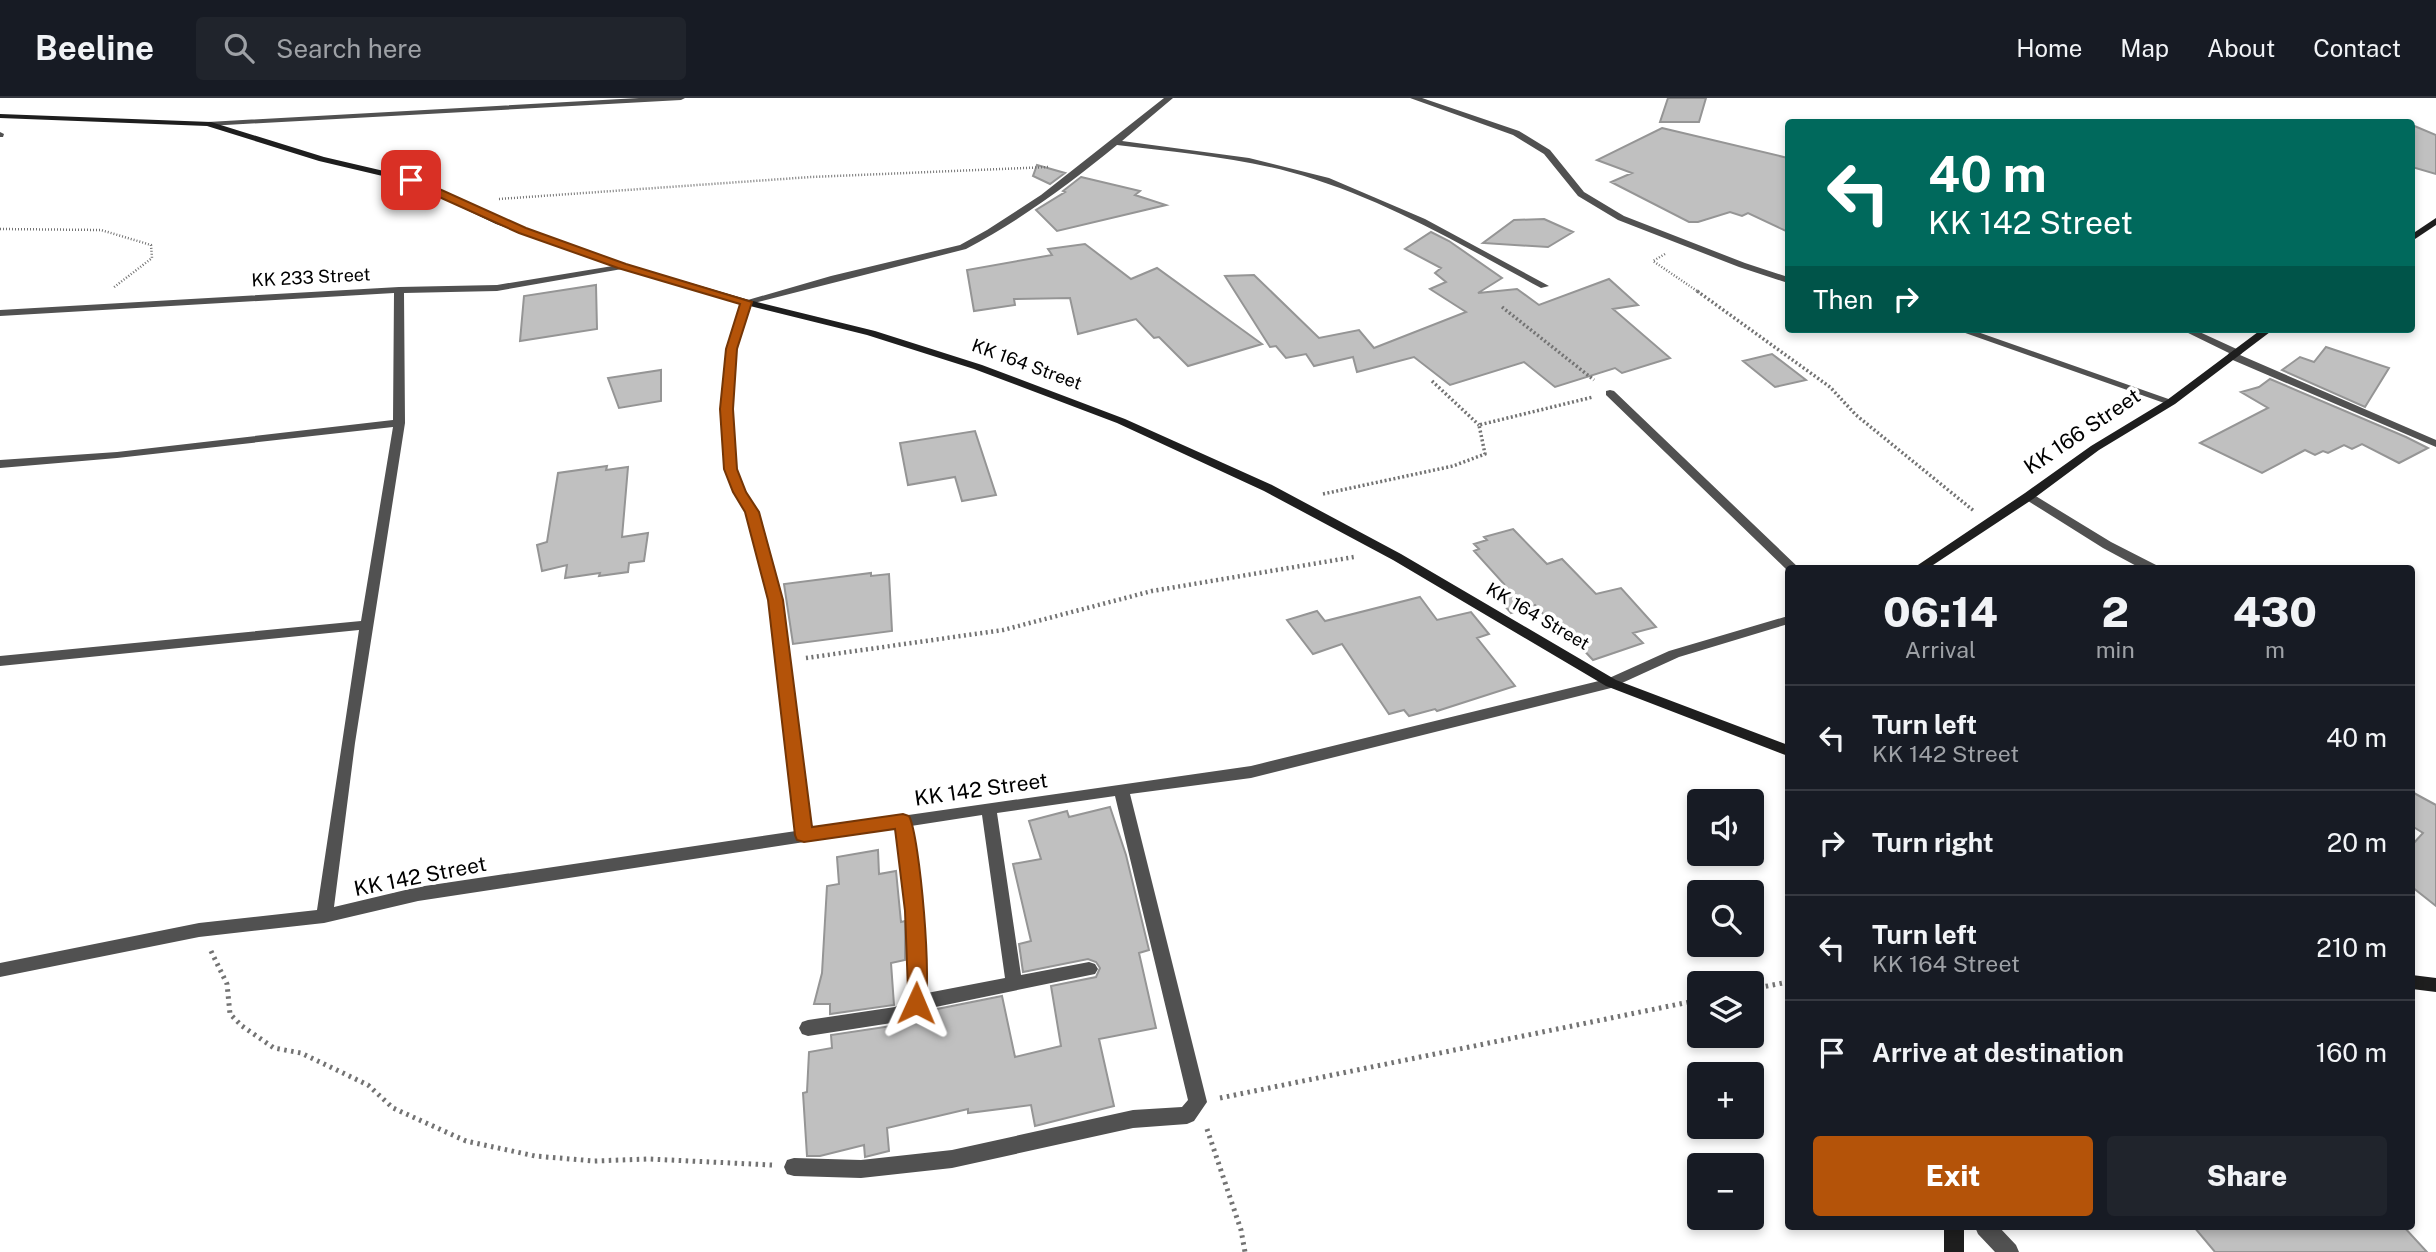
<!DOCTYPE html>
<html lang="en">
<head>
<meta charset="utf-8">
<style>
  :root { --surface:#171b24; --page:#20242c; --text:#f1f3f6; --muted:#9ea1a6; --line:#363941; --accent:#b45309 }
  body { margin:0; font-family:"Public Sans",sans-serif; background:var(--page); color:var(--text); height:100vh; display:flex; flex-direction:column; font-size:26px; white-space:nowrap }
  * { box-sizing:border-box; margin:0 }
  p { font-size:23px; color:var(--muted) }
  .icon { flex:none; width:38px; height:38px; fill:none; stroke:currentColor; stroke-width:2; stroke-linecap:round; stroke-linejoin:round }
  .map { position:relative; flex:1; overflow:hidden }
  .panel { position:absolute; left:1785px; top:467px; width:630px; height:665px; display:flex; flex-direction:column; background:var(--surface); border-radius:7px; box-shadow:0 4px 10px #0003 }
  .panel>* { flex:none }
  .top-card { position:absolute; left:1785px; top:21px; width:630px; height:214px; border-radius:7px; box-shadow:0 4px 10px #0003; background:#00695c; color:#fff; overflow:hidden }
  .fabs { position:absolute; left:1687px; top:691px; display:grid; gap:14px }
  .fabs a { display:grid; place-items:center; width:77px; height:77px; border-radius:7px; background:var(--surface); box-shadow:0 4px 10px #0003; font-size:35px }
  .pin { position:absolute; display:grid; place-items:center; width:60px; height:60px; color:#fff; margin:-30px; border-radius:14px; box-shadow:0 4px 10px #0006 }
  .me { position:absolute; width:77px; margin:-38px; rotate:1deg; stroke-linejoin:round; filter:drop-shadow(0 0 5px #0008) }
  .turn { display:flex; align-items:center; gap:24px; height:147px; padding:0 28px; font-size:32px }
  .turn .icon { width:91px; height:91px; stroke-width:2.5 }
  .turn b { display:block; font-size:49px; line-height:60px }
  .then { display:flex; align-items:center; height:66px; padding:0 28px; background:#0003; gap:14px; font-size:26px }
  .eta { display:flex; justify-content:space-evenly; align-items:center; height:119px; text-align:center }
  .eta b { font-size:42px; font-weight:800; line-height:49px }
  .primary-button { display:flex; gap:14px; margin-top:auto; padding:14px 28px }
  .primary-button a { flex:1; height:80px; border-radius:7px; background:var(--accent); color:#fff; font-size:28px; font-weight:800; line-height:80px; text-align:center }
  .primary-button a+a { background:var(--page); color:var(--text) }
  ul { padding:0; list-style:none }
  li { display:flex; align-items:center; gap:21px; height:105px; padding:0 28px; border-top:2px solid var(--line) }
  li div { flex:1 }
  li b { display:block; font-size:26px }
  li em { font-style:normal }
  header { display:flex; align-items:center; gap:42px; box-sizing:border-box; height:98px; padding:0 35px; background:var(--surface); border-bottom:2px solid var(--line) }
  header strong { font-size:33px }
  nav { display:flex; gap:38px; margin-inline-start:auto; font-size:24px }
  .search { width:490px; height:63px; background:var(--page); display:flex; align-items:center; gap:18px; box-sizing:border-box; padding:0 24px; border-radius:7px; color:var(--muted); font-size:26px }
  .map>svg:first-child { display:block }
  .building { fill:#c0c0c0; stroke:#959595; stroke-width:2 }
  .lines { fill:none; stroke-linecap:round; stroke-linejoin:round }
  .path-far3 { stroke:#737373; stroke-width:2.5; stroke-dasharray:1 2; stroke-linecap:butt }
  .path-far2 { stroke:#737373; stroke-width:3.5; stroke-dasharray:2 2.5; stroke-linecap:butt }
  .path-far1 { stroke:#737373; stroke-width:4.5; stroke-dasharray:2 3.5; stroke-linecap:butt }
  .path { stroke:#737373; stroke-width:5; stroke-dasharray:2.5 4.5; stroke-linecap:butt }
  .street { fill:#515151; fill-rule:evenodd }
  .secondary { fill:#1e1e1e; fill-rule:evenodd }
  .route { fill:#b45309; stroke:#753606; stroke-width:2 }
  .labels { text-anchor:middle; dominant-baseline:central; stroke-width:7; stroke-linejoin:round; paint-order:stroke }
  .far-street-label { font-size:18px; fill:#000; stroke:#fff }
  .street-label { font-size:21px; fill:#000; stroke:#fff }
</style>
</head>
<body>
<header>
<strong>Beeline</strong>
<div class="search"><svg class="icon" aria-label="search" viewBox="0 0 24 24"><circle cx="10" cy="10" r="6"/><path d="M15 15l6 6"/></svg>Search here</div>
<nav><a>Home</a><a>Map</a><a>About</a><a>Contact</a></nav>
</header>
<div class="map">
<svg width="2436" height="1154" viewBox="0 0 2436 1154">
  <rect width="100%" height="100%" fill="#fff"/>
  <path class="building" d="M1668,0H1706L1699,24H1660Z
    M2412,27L2436,37V76L2412,69Z
    M1662,30L1788,60V134L1748,115L1742,118L1730,114L1698,124H1689L1611,84L1632,75L1597,62Z
    M1037,67L1065,75L1050,86L1033,78Z
    M1081,79L1140,93L1135,97L1166,107L1057,133L1036,112L1065,94L1063,93Z
    M1544,121L1573,134L1548,149L1483,145L1514,122Z
    M1431,134L1449,143L1502,180L1478,195L1517,191L1539,207L1609,181L1638,207L1613,211L1670,260L1622,275L1615,270L1555,289L1524,264L1450,287L1414,259L1357,274L1353,259L1314,268L1306,256L1286,260L1276,248L1270,249L1225,178L1254,177L1319,240L1359,232L1374,250L1466,214L1430,191L1446,184L1435,175L1441,170L1405,151Z
    M1085,146L1131,181L1157,170L1262,246L1188,268L1159,239L1154,240L1136,221L1078,236L1070,200L1014,201L1015,207L974,213L967,172L1052,157L1048,151Z
    M596,187L597,231L520,243L524,198Z
    M2326,249L2389,270L2365,309L2282,272L2300,259L2314,264Z
    M1772,256L1806,282L1775,289L1743,263Z
    M661,272V303L619,310L608,280Z
    M2270,281L2406,339L2428,350L2399,365L2362,346L2352,351L2344,347L2328,355L2323,353L2315,357L2305,352L2262,375L2200,345L2268,310L2241,294L2259,289Z
    M975,333L996,397L962,403L955,379L908,387L900,345Z
    M607,368L606,372L628,369L622,439L648,435L644,463L629,465L628,474L599,478L600,475L565,480L567,467L542,473L537,447L547,444L558,375Z
    M1513,431L1547,466L1562,461L1596,496L1621,490L1656,529L1633,535L1643,545L1593,562L1561,528L1556,530L1535,507L1511,515L1490,491L1504,486L1474,453L1479,451L1474,446L1487,442L1484,439Z
    M871,475V478L889,476L892,533L793,546L784,486Z
    M1420,499L1437,522L1471,514L1489,536L1477,540L1515,588L1437,613L1435,611L1409,618L1404,612L1389,616L1342,546L1313,556L1287,522L1317,513L1325,523Z
    M2412,694L2436,707V808L2412,789V747L2423,735L2412,728Z
    M1110,709L1126,757L1149,852L1139,855L1156,930L1099,941L1114,1008L1035,1028L1031,1007L968,1015V1011L887,1030L889,1053L865,1059L864,1047L820,1058H807L803,995L807,994L809,954L832,950L831,937L898,927L922,914L1002,898L1015,959L1061,948L1051,888L1096,879L1100,870L1096,864L1088,861L1023,874L1019,846L1031,843L1013,766L1041,761L1029,723L1067,713L1069,719Z
    M878,752L879,776L896,773L901,824L905,823V862L891,865L894,907L830,916V906H814L822,875L827,788L839,786L837,759Z
    M2194,1129H2404L2427,1154H2215Z"/>
  <g class="lines">
    <path class="path-far3" d="M499,101L811,79L1049,69
      M0,131L101,132L151,147L152,160L113,190
      M1665,156L1653,163L1700,195"/>
    <path class="path-far2" d="M1697,193L1830,289L1856,317L1974,413
      M1502,209L1594,282
      M1432,283L1479,327
      M1323,396L1453,368L1485,356L1479,327L1593,299"/>
    <path class="path-far1" d="M806,560L1003,532L1152,493L1354,459"/>
    <path class="path" d="M211,853L227,886L230,916L242,928L274,950L301,955L368,987L393,1010L466,1043L535,1058L594,1063L649,1061L772,1067
      M1752,891L1788,884
      M1220,1000L1699,902
      M1207,1031L1241,1132L1245,1154"/>
    <path class="street" d="M639,0H685L681,2L208,28L204,26L208,24Z
      M1164,0H1173L1122,43L1249,60L1329,80L1425,121L1549,188L1541,190C1460,146 1379,98 1290,74C1234,59 1174,54 1117,47C1069,86 1021,122 966,151L750,206L737,251L733,311L737,371L745,394L758,414L783,502L811,731L1251,668L1607,581L1669,553L1788,518V526L1679,559L1611,590L1251,680L1130,696L1207,1004L1194,1023L1187,1026L1133,1030L952,1070L861,1080L794,1078L787,1076L784,1069L787,1062L794,1060L861,1062L952,1052L1133,1012L1182,1009L1188,1002L1115,698L997,715L1021,877L1089,864L1095,866L1098,871L1095,876L921,912L898,924L808,938L802,936L799,930L802,924L808,922L895,909L909,901L907,813L896,730L418,803L324,825L199,839L0,879V865L199,825L317,812L359,532L0,568V558L361,523L393,329L117,360L0,370V362L117,354L393,322L394,195L0,218V212L399,189L497,187L625,166L627,168L622,171L497,193L404,195L405,325L355,645L334,809L418,789L796,733L769,502L746,414L733,394L725,371L721,311L727,251L741,204L831,178L960,147L987,132L1041,97ZM982,717L1005,880L927,895L923,813L911,728Z
      M1410,0H1422L1519,33L1550,52L1584,94L1624,118L1745,165L1788,179V185L1739,169L1618,122L1578,98L1544,56L1513,37Z
      M0,34L4,36L3,39H0Z
      M1954,231H1969L2177,304L2171,307L2167,306Z
      M2180,231H2193L2241,253L2242,255L2240,257L2436,342V349L2228,260L2227,258L2229,255Z
      M1610,292L1614,293L1800,471H1788V473L1606,297V293Z
      M2029,394L2111,444L2158,468L2159,471H2142L2103,450L2025,401L2023,398Z
      M1975,1129H1999L2016,1147L2019,1154H1995L1978,1136Z"/>
    <path class="secondary" d="M0,16L211,24L324,59L414,80L502,122L625,166L749,202L875,233L982,267L1125,321L1272,387L1401,456L1616,582L1788,647V658L1606,588L1393,462L1264,393L1117,325L974,271L867,237L742,206L619,170L496,126L408,84L319,63L207,28L0,20Z
      M2436,120V127L2412,143V136Z
      M2262,231H2274L2175,306L2099,352L2033,401L1927,471H1912L2025,395L2091,348L2167,302Z
      M2412,877L2436,880V894L2412,891Z
      M1944,1129H1964V1154H1944Z"/>
  </g>
  <path class="route" d="M408,80H415L526,130L626,166L752,204L737,251L733,311L737,371L746,394L759,414L783,502L812,729L903,716L909,718C920,738 933,891 924,911L916,913L909,911L906,905L908,892L905,813L895,731L804,744L797,742L795,737L768,502L745,414L733,394L724,371L720,311L726,251L740,206L618,170L519,135L408,85Z"/>
  <g class="labels">
    <g class="far-street-label">
      <text transform="translate(311 179) rotate(-3)">KK 233 Street</text>
      <text transform="translate(1027 266) rotate(20)">KK 164 Street</text>
      <text transform="translate(1538 518) rotate(30)">KK 164 Street</text>
    </g>
    <g class="street-label">
      <text transform="translate(2082 333) rotate(-34)">KK 166 Street</text>
      <text transform="translate(981 691) rotate(-8)">KK 142 Street</text>
      <text transform="translate(420 778) rotate(-11)">KK 142 Street</text>
    </g>
  </g>
</svg>
<div class="fabs">
<a><svg class="icon" aria-label="sound" viewBox="0 0 24 24"><path d="M4 9h4l5-4v14l-5-4H4zM17 9q2 3 0 6"/></svg></a>
<a><svg class="icon" aria-label="search" viewBox="0 0 24 24"><circle cx="10" cy="10" r="6"/><path d="M15 15l6 6"/></svg></a>
<a><svg class="icon" aria-label="layers" viewBox="0 0 24 24"><path d="M12 4l9 5-9 5-9-5zM3 14l9 5 9-5"/></svg></a>
<a>+</a>
<a>−</a>
</div>
<div class="pin" style="left:411px;top:82px;background:#d93025"><svg class="icon" aria-label="arrive" viewBox="0 0 24 24"><path d="M6 21V4h12l-3 4 3 4H6"/></svg></div>
<svg class="me" style="left:916px;top:905px" viewBox="-20 -20 40 40"><path d="M0-17L14 15 0 8-14 15z" fill="#b45309" stroke="#fff" stroke-width="4"/></svg>
<div class="top-card">
<div class="turn"><svg class="icon" aria-label="left" viewBox="0 0 24 24"><path d="M17 20v-9H6M10 6l-5 5 5 5"/></svg><div><b>40 m</b>KK 142 Street</div></div>
<div class="then">Then<svg class="icon" aria-label="right" viewBox="0 0 24 24"><path d="M7 20v-9h11M14 6l5 5-5 5"/></svg></div>
</div>
<section class="panel">
<div class="eta">
<div><b>06:14</b><p>Arrival</p></div>
<div><b>2</b><p>min</p></div>
<div><b>430</b><p>m</p></div>
</div>
<ul>
<li><svg class="icon" aria-label="left" viewBox="0 0 24 24"><path d="M17 20v-9H6M10 6l-5 5 5 5"/></svg><div><b>Turn left</b><p>KK 142 Street</p></div><em>40 m</em></li>
<li><svg class="icon" aria-label="right" viewBox="0 0 24 24"><path d="M7 20v-9h11M14 6l5 5-5 5"/></svg><div><b>Turn right</b></div><em>20 m</em></li>
<li><svg class="icon" aria-label="left" viewBox="0 0 24 24"><path d="M17 20v-9H6M10 6l-5 5 5 5"/></svg><div><b>Turn left</b><p>KK 164 Street</p></div><em>210 m</em></li>
<li><svg class="icon" aria-label="arrive" viewBox="0 0 24 24"><path d="M6 21V4h12l-3 4 3 4H6"/></svg><div><b>Arrive at destination</b></div><em>160 m</em></li>
</ul>
<div class="primary-button"><a>Exit</a><a>Share</a></div>
</section>
</div>
</body>
</html>
